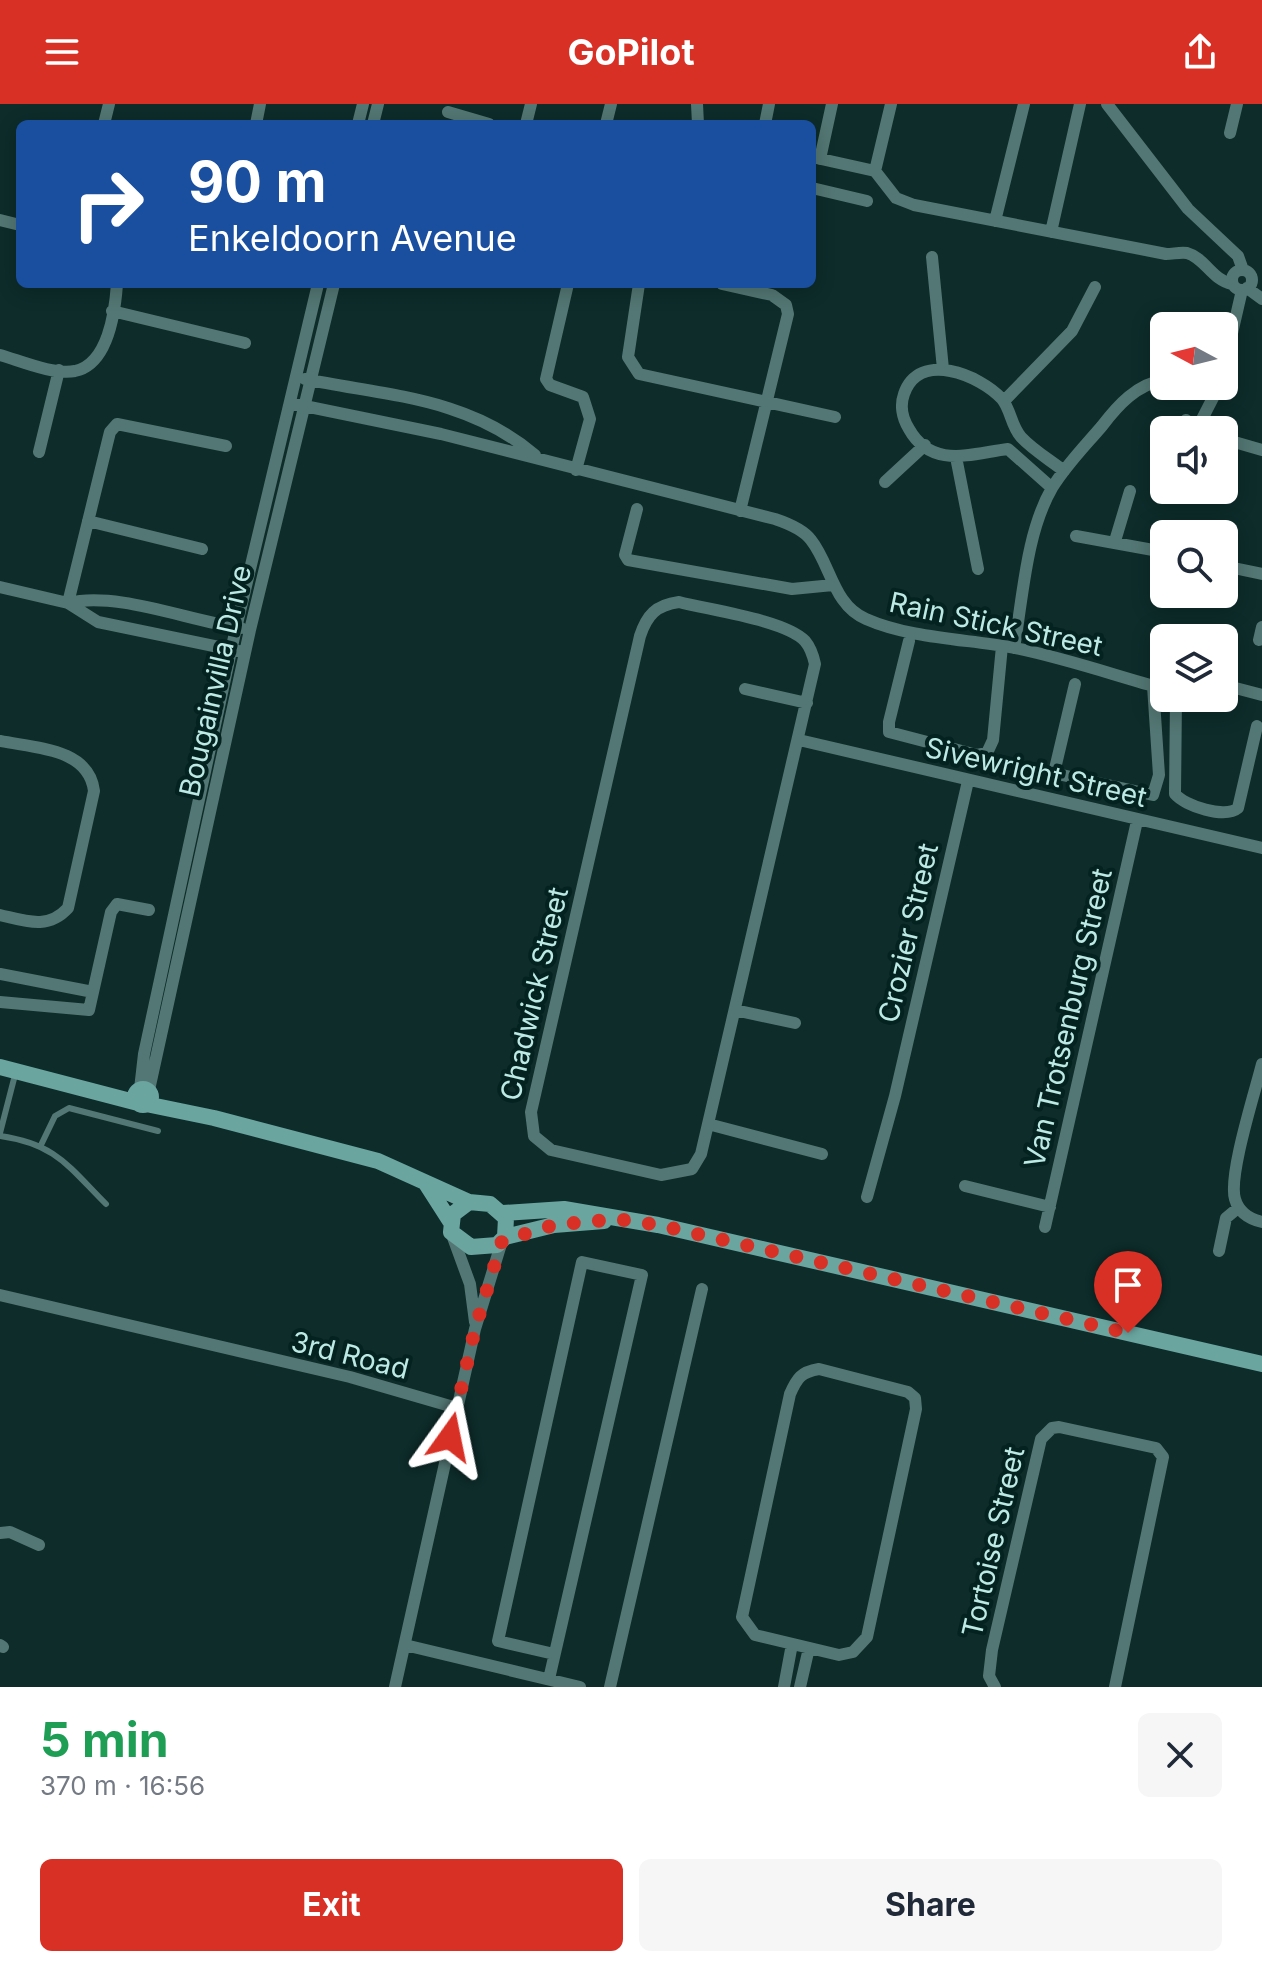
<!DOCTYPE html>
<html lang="en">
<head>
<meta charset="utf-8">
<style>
  :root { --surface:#fff; --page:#f6f6f7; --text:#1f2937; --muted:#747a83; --accent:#d93025 }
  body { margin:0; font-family:Inter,sans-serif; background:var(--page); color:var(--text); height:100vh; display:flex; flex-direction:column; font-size:30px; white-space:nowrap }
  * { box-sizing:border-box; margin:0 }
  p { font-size:26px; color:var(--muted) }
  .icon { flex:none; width:44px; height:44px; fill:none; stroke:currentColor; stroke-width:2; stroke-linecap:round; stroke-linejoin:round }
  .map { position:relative; height:1583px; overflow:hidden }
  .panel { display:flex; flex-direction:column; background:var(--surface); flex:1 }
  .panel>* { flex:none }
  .hud { position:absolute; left:16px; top:16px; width:800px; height:168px; border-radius:12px; box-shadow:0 4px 20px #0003; background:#1a4fa0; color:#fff; overflow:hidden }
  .needle { width:52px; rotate:277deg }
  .controls { position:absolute; left:1150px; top:208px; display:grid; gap:16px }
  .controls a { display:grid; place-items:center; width:88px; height:88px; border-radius:12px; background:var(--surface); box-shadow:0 4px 20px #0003; font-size:40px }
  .pin { position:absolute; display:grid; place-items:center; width:68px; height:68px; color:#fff; margin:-82px -34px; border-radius:50% 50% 50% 0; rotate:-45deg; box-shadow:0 0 8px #0007 }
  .pin .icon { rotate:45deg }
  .me { position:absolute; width:88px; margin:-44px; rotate:12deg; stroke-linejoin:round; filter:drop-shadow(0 0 6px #0008) }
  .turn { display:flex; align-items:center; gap:28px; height:168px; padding:0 40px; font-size:36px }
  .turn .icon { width:104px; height:104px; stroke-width:2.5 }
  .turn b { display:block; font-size:56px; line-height:68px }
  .round { display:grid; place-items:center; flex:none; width:84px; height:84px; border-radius:12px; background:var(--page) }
  .overview { display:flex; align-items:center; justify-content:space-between; height:136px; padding:0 40px }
  h1 { font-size:48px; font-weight:700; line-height:60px; color:#1e9e55 }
  .action { display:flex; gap:16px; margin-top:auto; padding:16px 40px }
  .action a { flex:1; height:92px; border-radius:12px; background:var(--accent); color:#fff; font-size:32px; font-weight:700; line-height:92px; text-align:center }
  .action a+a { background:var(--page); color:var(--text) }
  header { display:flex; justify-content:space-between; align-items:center; height:104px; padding:0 40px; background:var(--accent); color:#fff; font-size:36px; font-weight:700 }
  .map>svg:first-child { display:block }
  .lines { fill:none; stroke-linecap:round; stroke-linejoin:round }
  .lane { stroke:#537774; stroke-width:6 }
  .street { stroke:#537774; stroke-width:12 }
  .secondary { stroke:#6aa5a0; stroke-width:16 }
  .route { stroke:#d93025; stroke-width:14; stroke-dasharray:0 25.2 }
  .labels { text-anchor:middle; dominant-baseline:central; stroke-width:8; stroke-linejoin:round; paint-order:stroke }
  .street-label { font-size:28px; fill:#bde9e4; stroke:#032220 }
</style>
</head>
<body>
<header><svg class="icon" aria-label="menu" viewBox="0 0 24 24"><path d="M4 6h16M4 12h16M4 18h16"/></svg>GoPilot<svg class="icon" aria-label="share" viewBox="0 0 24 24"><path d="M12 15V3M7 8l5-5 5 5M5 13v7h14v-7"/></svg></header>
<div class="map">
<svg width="1262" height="1583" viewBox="0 0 1262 1583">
  <rect width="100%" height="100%" fill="#0d2c2a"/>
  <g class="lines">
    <path class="lane" d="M0,1029L16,967
      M0,1032C56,1040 68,1062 106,1100
      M41,1041L55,1012L69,1004L158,1027"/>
    <path class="street" d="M697,0L698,20
      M1107,0L1188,105L1238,152L1243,166
      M448,8L489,20
      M104,20L109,0
      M256,20L260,0
      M358,20L363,0
      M373,20L378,0
      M526,20L531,0
      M606,20L611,0
      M765,20L769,0
      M1230,29L1237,0
      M812,53L875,67L896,94L914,101L1166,150C1173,150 1180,148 1187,149C1205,154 1212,176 1232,180
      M820,55L832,0
      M875,67L891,0
      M812,84L867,97
      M0,116L20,121
      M995,117L1024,0
      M1051,128L1080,0
      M932,153L943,265
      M1232 176a10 10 0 1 1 20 0a10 10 0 1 1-20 0Z
      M568,180L546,275L550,281L583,293L590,315L576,366
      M639,180L628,253L639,270L835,313
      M722,180L772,191L786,201L788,210L740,407
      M1247,184L1262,195
      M112,207L245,239
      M0,251C21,257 53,271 75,267C108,260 115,208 117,180
      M1224,264L1242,186
      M305,275C387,292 467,293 535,351
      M1004,297L1072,227L1095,183
      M290,299L441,330L775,415C787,419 803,425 811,436C831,461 833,501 866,515C909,534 964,535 1010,543C1062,553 1113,571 1164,585
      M1186,316L1199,326
      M1197,325L1219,282
      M1224,335L1262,346
      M39,348L59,266
      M956,353L978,465
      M885,378L925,341
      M1052,384L1008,345C973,349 932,366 909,325C902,314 900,301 904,290C919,246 980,271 1002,295C1011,306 1011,322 1021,333C1033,346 1050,356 1064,367
      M637,405L625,451L628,456L792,485L833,481
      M88,417L202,445
      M1076,432L1164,448
      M1115,437L1130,387
      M1224,462L1262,470
      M0,483L68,499L98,518L238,547
      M679,498C709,506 785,516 805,537C811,544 813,551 815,560L701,1050L692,1065L661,1071L551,1046L534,1032L531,1008L640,532C647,511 656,501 679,498Z
      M68,499L110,328L117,320L226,342
      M68,499C117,487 189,517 241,524
      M1259,536L1262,523
      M909,537L889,618V628L977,651L987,649L993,636L1002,542
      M1014,544C1023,493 1026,429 1052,384C1066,361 1085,342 1102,322C1118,301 1137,280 1164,276
      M1224,581L1262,591
      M745,585L807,599
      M1176,594L1175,690C1185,702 1225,715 1238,704L1257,622
      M799,636L1262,744
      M0,637C34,644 89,644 94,687L68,804C48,826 26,817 0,811
      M1035,665L1153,691L1159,671L1153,582
      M1054,669L1075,580
      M0,870L93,888
      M0,898L89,906L111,808L117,800L149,806
      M735,906L795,919
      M1262,960C1255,988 1228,1072 1235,1095C1239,1109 1249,1115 1262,1118
      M140,985L144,950L236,524L318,180
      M149,986L250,526L334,180
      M708,1020L822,1050
      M965,1082L1050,1103
      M867,1093L895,992L968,677
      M1045,1123L1137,717
      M451,1128L470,1180L475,1218
      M1219,1147L1226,1114L1238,1104
      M0,1191L350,1273L457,1304
      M819,1265L908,1288L915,1294L916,1305L867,1533L853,1548L839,1551L755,1531L742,1513L790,1290C797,1274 801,1268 819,1265Z
      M0,1429L10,1428L39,1441
      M0,1541L3,1543
      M405,1541L580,1583
      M549,1575L642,1171L582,1158L498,1537L554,1550
      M395,1583L475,1225L502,1137
      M610,1583L702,1185
      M784,1583L792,1540
      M800,1583L809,1544
      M995,1583L989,1572L992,1546L1041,1335L1052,1324L1059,1323L1156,1344L1163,1353L1115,1583"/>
    <path class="secondary" d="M0,963L138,999
      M135 993a8 8 0 1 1 16 0a8 8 0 1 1-16 0Z
      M146,1000L214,1014L378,1057L469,1098
      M425,1078L450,1117
      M469,1098L490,1100L506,1114L505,1133L497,1141L471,1143L451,1128L453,1110Z
      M503,1109L564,1105L658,1121L1262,1260
      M505,1133L554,1121L604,1117"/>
  </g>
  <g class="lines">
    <path class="route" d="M450,1333L475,1225L502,1137L554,1121L617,1115L658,1121L1128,1229"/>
  </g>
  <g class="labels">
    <g class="street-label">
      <text transform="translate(996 520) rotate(12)">Rain Stick Street</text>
      <text transform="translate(215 577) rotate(-77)">Bougainvilla Drive</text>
      <text transform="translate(1036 668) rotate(13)">Sivewright Street</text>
      <text transform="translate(908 829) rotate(-77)">Crozier Street</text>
      <text transform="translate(534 890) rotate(-77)">Chadwick Street</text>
      <text transform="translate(1068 914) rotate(-77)">Van Trotsenburg Street</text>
      <text transform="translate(350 1251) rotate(14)">3rd Road</text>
      <text transform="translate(993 1438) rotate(-77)">Tortoise Street</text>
    </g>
  </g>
</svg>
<div class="controls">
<a><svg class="needle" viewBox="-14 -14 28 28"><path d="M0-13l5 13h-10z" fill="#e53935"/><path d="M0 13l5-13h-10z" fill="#747a83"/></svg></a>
<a><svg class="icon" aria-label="sound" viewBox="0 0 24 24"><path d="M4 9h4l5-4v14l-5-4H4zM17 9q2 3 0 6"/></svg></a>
<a><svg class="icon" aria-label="search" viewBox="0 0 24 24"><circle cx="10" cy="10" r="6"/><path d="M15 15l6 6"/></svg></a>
<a><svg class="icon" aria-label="layers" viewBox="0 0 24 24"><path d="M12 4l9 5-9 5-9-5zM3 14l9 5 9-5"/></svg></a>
</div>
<div class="pin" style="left:1128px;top:1229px;background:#d93025"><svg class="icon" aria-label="arrive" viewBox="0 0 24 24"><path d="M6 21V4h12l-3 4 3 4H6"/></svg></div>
<svg class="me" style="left:450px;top:1333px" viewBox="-20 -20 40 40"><path d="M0-17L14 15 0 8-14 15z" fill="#d93025" stroke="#fff" stroke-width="4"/></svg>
<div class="hud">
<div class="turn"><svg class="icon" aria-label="right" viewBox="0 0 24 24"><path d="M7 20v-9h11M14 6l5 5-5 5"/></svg><div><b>90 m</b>Enkeldoorn Avenue</div></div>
</div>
</div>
<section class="panel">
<div class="overview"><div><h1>5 min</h1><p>370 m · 16:56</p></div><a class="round"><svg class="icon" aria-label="close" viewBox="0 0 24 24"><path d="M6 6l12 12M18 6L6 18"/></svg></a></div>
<div class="action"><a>Exit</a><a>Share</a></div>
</section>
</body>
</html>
